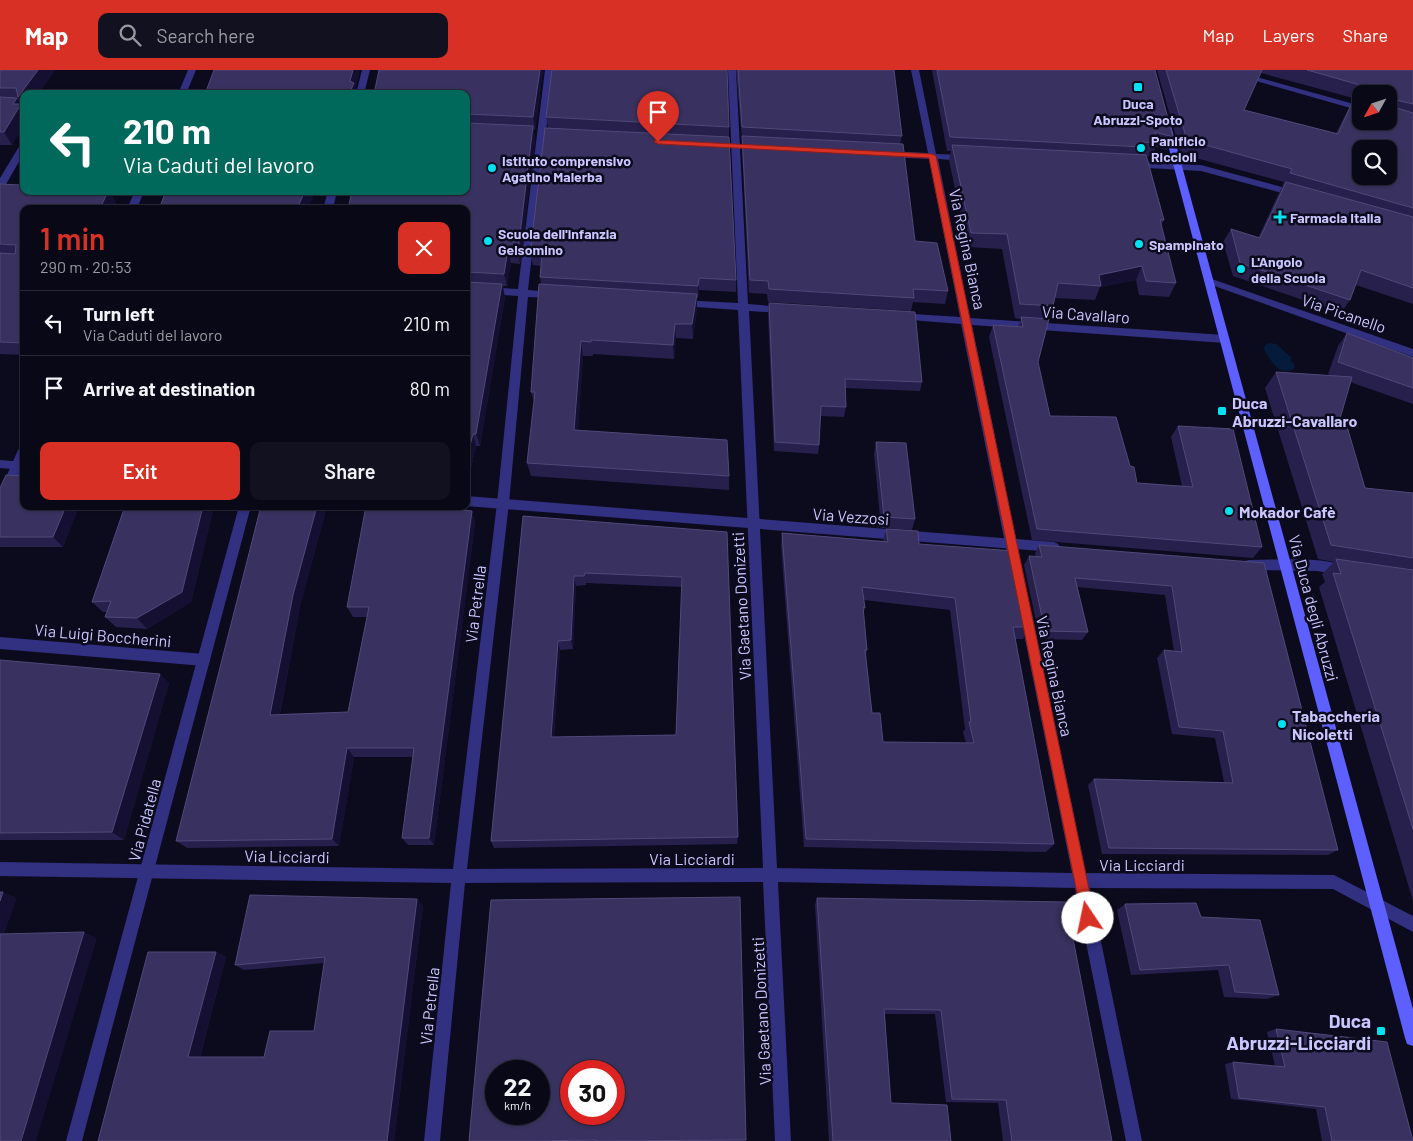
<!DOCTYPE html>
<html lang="en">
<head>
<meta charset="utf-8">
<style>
  :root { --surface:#090816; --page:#12111f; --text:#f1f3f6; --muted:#999aa1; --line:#292935; --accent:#d93025 }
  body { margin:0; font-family:Barlow,sans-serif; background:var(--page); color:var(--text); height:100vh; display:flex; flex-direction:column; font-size:19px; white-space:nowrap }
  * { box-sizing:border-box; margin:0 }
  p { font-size:16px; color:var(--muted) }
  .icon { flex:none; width:28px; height:28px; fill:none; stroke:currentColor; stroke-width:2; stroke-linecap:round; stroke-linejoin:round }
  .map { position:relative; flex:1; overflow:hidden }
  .drawer { position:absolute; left:20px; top:135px; width:450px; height:305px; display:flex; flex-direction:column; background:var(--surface); border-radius:10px; box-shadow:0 1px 4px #0004,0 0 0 1px var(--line) }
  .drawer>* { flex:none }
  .top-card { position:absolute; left:20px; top:20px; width:450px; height:105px; border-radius:10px; box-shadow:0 1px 4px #0004,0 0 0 1px var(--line); background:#00695c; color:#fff; overflow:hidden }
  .needle { width:32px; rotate:230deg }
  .controls { position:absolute; left:1352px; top:15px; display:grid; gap:10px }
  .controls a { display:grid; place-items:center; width:45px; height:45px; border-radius:10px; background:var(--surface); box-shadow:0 1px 4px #0004,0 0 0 1px var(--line); font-size:25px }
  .speed { position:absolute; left:485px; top:990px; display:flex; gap:10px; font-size:25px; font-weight:700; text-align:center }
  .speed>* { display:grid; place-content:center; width:65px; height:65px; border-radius:50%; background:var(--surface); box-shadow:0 1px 4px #0004,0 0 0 1px var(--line); line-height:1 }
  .speed small { font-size:12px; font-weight:400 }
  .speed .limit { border:8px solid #d22; background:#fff; color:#111 }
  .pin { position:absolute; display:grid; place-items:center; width:42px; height:42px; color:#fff; margin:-51px -21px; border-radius:50% 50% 50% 0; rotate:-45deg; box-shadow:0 0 5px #0007 }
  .pin .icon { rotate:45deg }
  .me { position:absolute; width:55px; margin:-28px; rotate:349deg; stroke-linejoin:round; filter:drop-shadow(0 0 4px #0008) }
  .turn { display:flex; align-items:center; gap:18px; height:105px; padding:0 20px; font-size:22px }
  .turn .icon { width:65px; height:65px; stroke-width:2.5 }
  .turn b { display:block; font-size:35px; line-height:42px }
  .round { display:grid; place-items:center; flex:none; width:52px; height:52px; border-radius:10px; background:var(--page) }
  .summary { display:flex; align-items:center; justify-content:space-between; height:85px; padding:0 20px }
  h1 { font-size:30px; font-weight:600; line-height:38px; color:var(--accent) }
  .button { display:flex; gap:10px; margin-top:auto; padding:10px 20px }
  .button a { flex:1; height:58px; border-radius:10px; background:var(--accent); color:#fff; font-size:20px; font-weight:600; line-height:58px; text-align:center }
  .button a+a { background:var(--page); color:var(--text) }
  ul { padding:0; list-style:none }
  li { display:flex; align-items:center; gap:15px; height:65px; padding:0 20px; border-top:1px solid var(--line) }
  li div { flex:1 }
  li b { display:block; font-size:19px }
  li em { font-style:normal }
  header { display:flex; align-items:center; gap:30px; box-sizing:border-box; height:70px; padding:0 25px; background:var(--accent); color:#fff }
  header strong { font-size:24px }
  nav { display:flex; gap:28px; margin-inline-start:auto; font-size:18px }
  .search { width:350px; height:45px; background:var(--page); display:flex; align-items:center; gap:12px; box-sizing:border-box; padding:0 18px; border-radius:10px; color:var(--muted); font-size:19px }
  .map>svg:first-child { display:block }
  .water { fill:#051b3c }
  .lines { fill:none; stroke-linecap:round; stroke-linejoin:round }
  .minor { fill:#313081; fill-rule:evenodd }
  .tertiary { fill:#313081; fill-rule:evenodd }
  .secondary { fill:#5d5fff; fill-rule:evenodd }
  .wall { fill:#27204d; fill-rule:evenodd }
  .shaded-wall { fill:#151032 }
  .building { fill:#393260; stroke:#504979; fill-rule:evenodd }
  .route { fill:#d93025; stroke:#8d1f18 }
  .poi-dot { fill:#00e2f1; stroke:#0c0a1d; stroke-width:2 }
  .labels { text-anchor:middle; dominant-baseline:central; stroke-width:5; stroke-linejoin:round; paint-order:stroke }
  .far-poi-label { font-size:14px; font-weight:bold; fill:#cac6ff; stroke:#0c0a1d; text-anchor:start }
  .street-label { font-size:16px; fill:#cac6ff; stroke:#0c0a1d }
  .poi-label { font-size:16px; font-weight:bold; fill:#cac6ff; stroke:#0c0a1d; text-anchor:start }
  .near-poi-label { font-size:19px; font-weight:bold; fill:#cac6ff; stroke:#0c0a1d; text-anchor:end }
</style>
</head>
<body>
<header>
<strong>Map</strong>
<div class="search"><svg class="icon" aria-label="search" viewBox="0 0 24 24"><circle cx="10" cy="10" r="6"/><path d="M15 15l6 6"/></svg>Search here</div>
<nav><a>Map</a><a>Layers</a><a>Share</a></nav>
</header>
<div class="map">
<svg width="1413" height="1071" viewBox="0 0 1413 1071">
  <rect width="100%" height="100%" fill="#0c0a1d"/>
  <path class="water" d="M1270,273L1276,274L1292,288L1290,290L1294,294L1295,298C1280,309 1270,290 1264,279L1265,275Z"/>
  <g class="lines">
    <path class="minor" d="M188,0H196L186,24H178Z
      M362,0H370L364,24H356Z
      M545,0H553L528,220L554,222L559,225L554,228L528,227L509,433L467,799L763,798L738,240L681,236L676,233L681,230L738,233L728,0H736L748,234L783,237L788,240L783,243L749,241L777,798L1072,803L1020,544L1022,540L1026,539L1030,540L1032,544L1086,803L1334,805L1413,846V862L1333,819L1090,818L1142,1071H1126L1075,818L778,812L791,1071H775L763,812L465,813L440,1071H424L451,813L0,806V792L453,799L497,433L518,226L466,222V216L518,219Z
      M911,0H919L936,84L966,85L970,88L966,91L938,89L970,248L1225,265L1230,269L1225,273L972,255L1022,498L1020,502H1012L1010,498L961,254L898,249L893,246L898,243L960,247L929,89L888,87L884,84L888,81L928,83Z
      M1218,0H1231L1361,36V41Z
      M24,72V83L5,116L0,119V108L20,75Z
      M1133,92L1201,95L1300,122L1302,124L1297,127L1201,101L1130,97V93Z
      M135,121H144L137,139H127Z
      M328,121H337L333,139H323Z
      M1209,208L1413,279V287L1206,213V209Z
      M24,376V393L4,437L0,439V421L18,380Z
      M0,567L204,584L209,586L210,590L209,594L204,596L0,579Z"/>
    <path class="tertiary" d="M0,390L24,392V400L0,398Z
      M466,426L1054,472L1058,474L1060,477L1058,480L1054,482L466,436Z
      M239,436H251L82,1071H66Z
      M1249,490C1280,490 1317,486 1347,496L1349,500L1347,504L1343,505L1317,501L1249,500L1245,499L1243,495L1245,491Z"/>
    <path class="secondary" d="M1164,54L1171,56L1413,939V976L1407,974L1405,968L1163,56Z"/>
  </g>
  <path class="wall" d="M0,0H55L38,24H24V37L19,31L24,38L12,75H0Z
    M376,0H543L535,60H533L535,69L520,194L511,193L507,216H503L505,227L480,376H476L470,402H466V24Z
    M736,0H894L902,66L900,74L915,171L948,221L945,234L913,232L911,241L768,232L767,224L749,223L742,79V70Z
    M932,0H1155L1173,67L1167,80L1156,77L1152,86H1147L1164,150L1161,156L1176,213L1169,227L1139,225L1136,210L1100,217L1095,230L1055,228L1048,249L1038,292L1050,346L1130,396L1137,413L1182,416L1171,367L1178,356L1262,477L1253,488L1032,470L989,267L993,255L1018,257L1021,249L1015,248L1002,179L967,177L949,90L951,81H947Z
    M1157,0H1413V234L1356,215L1350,230L1341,243L1233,206L1223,172L1231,159L1258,168L1278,125L1283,116H1282L1284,112L1181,84ZM1261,3L1353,28L1351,31L1352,32L1336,63L1244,40ZM1361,24H1389L1361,51Z
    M546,47L729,57V67L736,210V222L699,220L698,228H697V238L693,269L676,268L674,289L593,284V286H583L578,360L729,406V420L531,406L527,393L534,332L531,322L541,214L540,207L541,196L533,195L530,184L548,58Z
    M0,114L21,115L24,121H109L116,133L114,139H24V285L0,284Z
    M769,233L922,312L920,321L845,318L846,337L844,347L820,346L819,375L818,384L774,381L768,243Z
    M1347,263L1413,288V334L1350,312L1339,352L1365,418L1413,423V831L1319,517L1325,512L1322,504L1334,492L1318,489L1265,318L1276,302L1333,306L1328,304L1338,276Z
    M876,372L915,449L912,460L881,458L874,384Z
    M0,418L24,436H79L63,477H0Z
    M125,436H214L191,532L147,559L116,557L105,547L107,542H103L92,532Z
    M261,436H327L300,536L280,644L348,642L367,547H353L347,537L366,436H462L461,440L472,441L475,452L434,775H408L402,768L413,687H354L339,776L187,778L176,771Z
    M523,446L727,462L738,767L737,774L494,778L491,771ZM586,513L682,517L676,665L554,667L560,580L573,579L576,516L586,515Z
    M886,459L919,474L1030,557L1023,569H1015L1054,774L1046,782L804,777L781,476L782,463L883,471ZM864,530L950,540L965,659L963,662L966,673L883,672L872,643L866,585L867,580L863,544L865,538Z
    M1039,475L1264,493L1338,780L1328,785L1102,784L1088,715L1094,709L1224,712L1215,668L1172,664L1157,588L1164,580L1174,581L1165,525L1077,517L1088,562L1082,570L1040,569L1024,495L1029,486L1036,487L1035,484Z
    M0,590L169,613L124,770H0Z
    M817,828L1112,1071H1003L998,1033L946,1032L935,944H885L891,1033L951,1071H829L815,835Z
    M491,830L746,1070V1071H469Z
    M1125,834L1279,925L1267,929L1224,927L1218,900L1131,905L1117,840Z
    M423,835L394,1071H98L216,882L226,887L200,987H264L314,961L324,893L244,900L235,895Z
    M1276,959L1413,1071H1322L1316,1039L1231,1029L1225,994L1233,992L1275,996L1267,962Z"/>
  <path class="shaded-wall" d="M38,0H55L38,24H24V37L18,27Z
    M353,0H360L356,18L357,24H349L350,11Z
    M540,0H543L535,60L533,47Z
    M17,28L24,38V56L12,75L4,62L13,34Z
    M533,56L535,69L520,194L518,181Z
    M108,121H109L116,133L114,139H100Z
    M305,121H316L308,139H297Z
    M508,180L511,193L507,216L504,204Z
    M1142,196L1136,210L1100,217L1101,216L1099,205Z
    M699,208V220L698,228V216Z
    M502,214L505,227L480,376L476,364Z
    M697,224V238L693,269L692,254Z
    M675,254L676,268L674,289L673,275Z
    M581,271L583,286L577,374L574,360Z
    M473,364L476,376L470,402L466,391Z
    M66,436H79L63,477L53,467Z
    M203,436H214L191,532L147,559L137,548Z
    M317,436H327L300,536L278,654L270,645L293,525Z
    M456,436H462L459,451L455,439Z
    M472,441L475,452L434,775L429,768Z
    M574,506L576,516L573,579L571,570Z
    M558,571L560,580L553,675L551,667Z
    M160,604L169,613L124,770L112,762Z
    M347,678L354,687L339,776L332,769Z
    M3,822L17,828L2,870L0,869V831Z
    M417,829L423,835L394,1071H387Z
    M84,862L97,868L36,1071H21Z
    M216,882L226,887L199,990L188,987Z"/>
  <path class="building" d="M0,0H38L18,27L16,18H0Z
    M214,0H353L350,11L354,13L349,24H205Z
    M379,0H540L533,47L466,44V24H374Z
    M552,0H727L729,57L546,47Z
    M738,0H894L902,66L742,57Z
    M937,0H1155L1173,67L1155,62L1158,73L1142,72L1143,77L950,67Z
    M1166,0H1262L1244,40L1338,64L1355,26L1361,27V51H1389V24H1371V23L1359,18L1360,15L1307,0H1413V34L1396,30L1397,38L1413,43V138L1290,103L1292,99L1187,70ZM1361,79H1389V106H1361Z
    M0,27L17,28L13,34H21L4,62H0Z
    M466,53L533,56L518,181L508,180L504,204L466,202V139H348L352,121H466Z
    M545,58L729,67L736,210L699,208L698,216L540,207L542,185L530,184Z
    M742,66L903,74L915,171L937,173L948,221L913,219L914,228L769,219L768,211L750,210Z
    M952,75L1146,85L1164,150H1160L1176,213L1146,211L1142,196L1099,205L1101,216L1058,213L1053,236L1020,234L1007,164L971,163Z
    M24,111V121H108L100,139H24V273L0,272V183L15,184L16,175L0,174V114L21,115Z
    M1286,112L1413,147V218L1361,200L1350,230L1240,193L1231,159L1260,168Z
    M166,121H305L297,139H159Z
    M466,212L502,214L476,364H473L466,391Z
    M539,214L697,224L692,254H675L673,275L591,270V272L581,271L574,360L727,370L729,406L527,393L535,322H531Z
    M769,233L915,242L922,312L845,309L846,337L821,336L819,375L775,372Z
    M1021,247L1049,249L1038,292L1050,346L1116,347L1130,396L1134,397L1137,413L1193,417L1178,356L1233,359L1262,477L1037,459L993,255L1023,257Z
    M1347,263L1413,288V318L1338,292Z
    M1276,302L1352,307L1339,352L1346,353L1365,418L1413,423V488L1331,475Z
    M876,372L906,373L915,449L884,447Z
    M6,405L24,406V436H66L53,467H0V418Z
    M125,436H203L182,522L137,548L105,547L111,531L92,532Z
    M261,436H317L293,525L270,645L348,642L369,537H347L366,436H456L455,439L472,441L429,768H402L414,678H347L332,769L176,771Z
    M523,446L727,462L738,767L491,771ZM585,503L682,507L676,665L551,667L558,571L571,570L574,506H584Z
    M886,459L918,461L919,474L1014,481L1030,557H1013L1054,774L806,769L782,463L888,472ZM862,517L955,528L971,652H969L974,673L883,672L880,643H872L865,580H867L863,537L865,538Z
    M1039,475L1264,493L1338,780L1109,778L1094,709L1233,713L1223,661L1179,657L1164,580L1182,582L1172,516L1075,508L1088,562L1045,561L1029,486L1042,487Z
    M1336,489L1413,500V759L1333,503L1341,504Z
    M0,590L160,604L112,762L0,763Z
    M0,822H3L0,831Z
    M250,825L417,829L387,1071H98L148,882H216L188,987H264L270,961H314L325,887L235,895Z
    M740,827L746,1070L595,1071V1070L534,1071H469L491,830ZM496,1001H539V1044H496ZM571,1001H614V1044H571Z
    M817,828L1066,832L1112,1071H1012L1006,1030L952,1029L941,940L884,939L891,1033L947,1035L951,1071H833Z
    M1196,833L1201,847L1260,850L1279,925L1235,922L1229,895L1140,900L1125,834Z
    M84,862L21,1071H0V864Z
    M1276,959L1387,972L1413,1071H1332L1325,1037L1239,1028L1233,992L1285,997Z"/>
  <path class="route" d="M655,70L932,84L936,86L1095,848L1093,853L1088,855L1084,853L1082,848L929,88L658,74L654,72Z"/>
  <g class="poi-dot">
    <rect x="1133" y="12" width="10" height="10" rx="2.5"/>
    <circle cx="1141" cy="78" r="5"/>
    <circle cx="492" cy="98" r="5"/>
    <path d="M1277.5 139.5h5v5h5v5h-5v5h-5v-5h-5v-5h5z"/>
    <circle cx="488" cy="171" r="5"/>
    <circle cx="1139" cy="174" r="5"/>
    <circle cx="1241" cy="199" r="5"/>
    <rect x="1217" y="336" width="10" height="10" rx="2.5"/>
    <circle cx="1229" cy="441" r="5"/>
    <circle cx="1282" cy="654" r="5"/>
    <rect x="1376" y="956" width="10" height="10" rx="2.5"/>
  </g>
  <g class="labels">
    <g class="far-poi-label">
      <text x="1138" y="33" text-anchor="middle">Duca<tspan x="1138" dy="16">Abruzzi-Spoto</tspan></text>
      <text x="1151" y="70">Panificio<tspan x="1151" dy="16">Riccioli</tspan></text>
      <text x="502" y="90">Istituto comprensivo<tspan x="502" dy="16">Agatino Malerba</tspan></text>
      <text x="1290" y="147">Farmacia Italia</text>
      <text x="498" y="163">Scuola dell'infanzia<tspan x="498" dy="16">Gelsomino</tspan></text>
      <text x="1149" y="174">Spampinato</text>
      <text x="1251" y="191">L'Angolo<tspan x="1251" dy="16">della Scuola</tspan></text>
    </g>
    <g class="street-label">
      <text transform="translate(968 179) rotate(78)">Via Regina Bianca</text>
      <text transform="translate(1344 243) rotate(19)">Via Picanello</text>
      <text transform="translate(1086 244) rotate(4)">Via Cavallaro</text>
      <text transform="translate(851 446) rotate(4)">Via Vezzosi</text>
      <text transform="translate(475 534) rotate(-83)">Via Petrella</text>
      <text transform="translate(741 536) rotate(-93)">Via Gaetano Donizetti</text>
      <text transform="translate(1314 538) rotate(75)">Via Duca degli Abruzzi</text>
      <text transform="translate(103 565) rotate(5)">Via Luigi Boccherini</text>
      <text transform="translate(1055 606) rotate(78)">Via Regina Bianca</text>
      <text transform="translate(144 750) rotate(-75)">Via Pidatella</text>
      <text transform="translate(287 786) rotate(1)">Via Licciardi</text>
      <text x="692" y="788">Via Licciardi</text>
      <text x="1142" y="794">Via Licciardi</text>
      <text transform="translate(429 936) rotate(-84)">Via Petrella</text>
      <text transform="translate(761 941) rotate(-93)">Via Gaetano Donizetti</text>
    </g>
    <g class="poi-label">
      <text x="1232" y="332">Duca<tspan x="1232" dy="18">Abruzzi-Cavallaro</tspan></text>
      <text x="1239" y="441">Mokador Cafè</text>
      <text x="1292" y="645">Tabaccheria<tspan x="1292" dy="18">Nicoletti</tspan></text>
    </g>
    <g class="near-poi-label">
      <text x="1371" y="950">Duca<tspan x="1371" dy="22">Abruzzi-Licciardi</tspan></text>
    </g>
  </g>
</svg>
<div class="controls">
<a><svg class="needle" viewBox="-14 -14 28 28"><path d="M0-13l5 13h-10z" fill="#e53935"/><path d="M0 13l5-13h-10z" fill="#999aa1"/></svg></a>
<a><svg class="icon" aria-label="search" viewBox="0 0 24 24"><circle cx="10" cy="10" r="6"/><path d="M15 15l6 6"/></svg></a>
</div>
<div class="speed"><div>22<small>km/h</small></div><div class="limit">30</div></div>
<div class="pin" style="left:658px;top:72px;background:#d93025"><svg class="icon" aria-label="arrive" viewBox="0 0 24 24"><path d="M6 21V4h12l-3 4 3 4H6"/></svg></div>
<svg class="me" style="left:1088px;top:848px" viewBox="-20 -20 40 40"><circle r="19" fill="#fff"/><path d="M0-13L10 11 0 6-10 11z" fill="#d93025"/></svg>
<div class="top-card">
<div class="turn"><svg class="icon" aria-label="left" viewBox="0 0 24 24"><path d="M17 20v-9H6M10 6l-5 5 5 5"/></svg><div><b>210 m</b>Via Caduti del lavoro</div></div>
</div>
<section class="drawer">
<div class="summary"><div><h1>1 min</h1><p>290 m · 20:53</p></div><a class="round" style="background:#d93025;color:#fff"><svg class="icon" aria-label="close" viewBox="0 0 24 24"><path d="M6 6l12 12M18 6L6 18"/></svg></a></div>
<ul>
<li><svg class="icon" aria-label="left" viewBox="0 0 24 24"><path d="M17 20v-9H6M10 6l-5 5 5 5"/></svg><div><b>Turn left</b><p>Via Caduti del lavoro</p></div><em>210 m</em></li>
<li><svg class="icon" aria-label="arrive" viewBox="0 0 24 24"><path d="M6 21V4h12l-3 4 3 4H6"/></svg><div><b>Arrive at destination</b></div><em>80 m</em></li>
</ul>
<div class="button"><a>Exit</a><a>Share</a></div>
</section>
</div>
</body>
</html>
